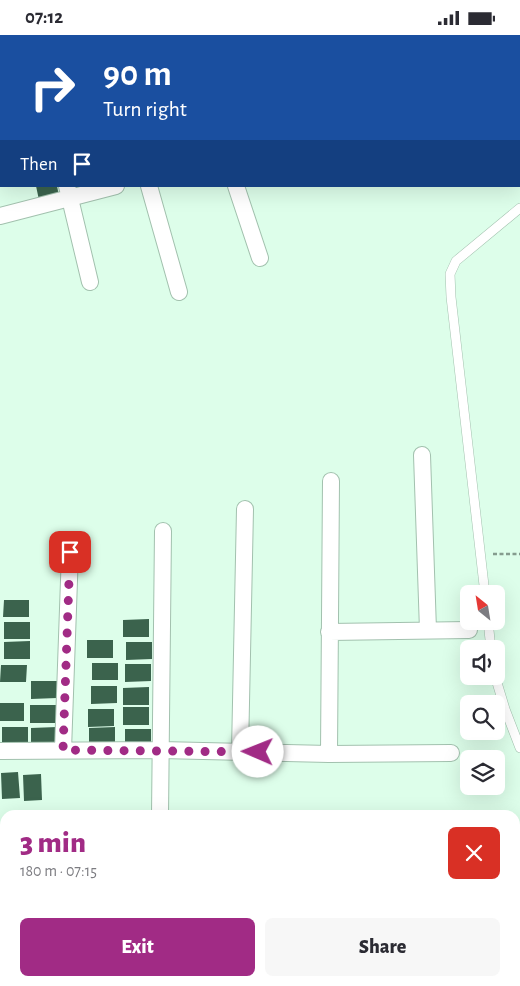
<!DOCTYPE html>
<html lang="en">
<head>
<meta charset="utf-8">
<style>
  :root { --surface:#fff; --page:#f7f7f7; --text:#2b2b33; --muted:#7c7c81; --accent:#a12b85 }
  body { margin:0; font-family:"Alegreya Sans",sans-serif; background:var(--page); color:var(--text); height:100vh; display:flex; flex-direction:column; font-size:19px; white-space:nowrap }
  * { box-sizing:border-box; margin:0 }
  p { font-size:16px; color:var(--muted) }
  .icon { flex:none; width:28px; height:28px; fill:none; stroke:currentColor; stroke-width:2; stroke-linecap:round; stroke-linejoin:round }
  .map { position:relative; flex:1; overflow:hidden }
  .details { position:absolute; left:0px; top:775px; width:520px; height:176px; display:flex; flex-direction:column; background:var(--surface); border-radius:15px 15px 0 0; box-shadow:0 5px 20px #0002 }
  .details>* { flex:none }
  .top-card { position:absolute; left:0px; top:0px; width:520px; height:152px; box-shadow:0 5px 20px #0002; background:#1a4fa0; color:#fff; overflow:hidden }
  .needle { width:32px; rotate:330deg }
  .controls { position:absolute; left:460px; top:550px; display:grid; gap:10px }
  .controls a { display:grid; place-items:center; width:45px; height:45px; border-radius:8px; background:var(--surface); box-shadow:0 5px 20px #0002; font-size:25px }
  .pin { position:absolute; display:grid; place-items:center; width:42px; height:42px; color:#fff; margin:-21px; border-radius:10px; box-shadow:0 2px 8px #0006 }
  .me { position:absolute; width:55px; margin:-28px; rotate:271deg; stroke-linejoin:round; filter:drop-shadow(0 0 4px #0008) }
  .turn { display:flex; align-items:center; gap:18px; height:105px; padding:0 20px; font-size:22px }
  .turn .icon { width:65px; height:65px; stroke-width:2.5 }
  .turn b { display:block; font-size:35px; line-height:42px }
  .then { display:flex; align-items:center; height:48px; padding:0 20px; background:#0003; gap:10px; font-size:19px }
  .round { display:grid; place-items:center; flex:none; width:52px; height:52px; border-radius:8px; background:var(--page) }
  .headline { display:flex; align-items:center; justify-content:space-between; height:85px; padding:0 20px }
  h1 { font-size:30px; font-weight:800; line-height:38px; color:var(--accent) }
  .cta { display:flex; gap:10px; margin-top:auto; padding:10px 20px }
  .cta a { flex:1; height:58px; border-radius:8px; background:var(--accent); color:#fff; font-size:20px; font-weight:800; line-height:58px; text-align:center }
  .cta a+a { background:var(--page); color:var(--text) }
  .status { display:flex; justify-content:space-between; align-items:center; height:35px; padding:0 25px; background:var(--surface); direction:ltr }
  .status svg { height:14px; fill:currentColor }
  .map>svg:first-child { display:block }
  .building { fill:#3b634d }
  .lines { fill:none; stroke-linecap:round; stroke-linejoin:round }
  .service-casing { stroke:#a2c1ae; stroke-width:10 }
  .minor-casing { stroke:#a2c1ae; stroke-width:18 }
  .secondary-casing { stroke:#a2c1ae; stroke-width:25 }
  .path { stroke:#859c8e; stroke-width:2.5; stroke-dasharray:4 2.5; stroke-linecap:butt }
  .service { stroke:#fff; stroke-width:9 }
  .minor { stroke:#fff; stroke-width:16 }
  .secondary { stroke:#fff; stroke-width:24 }
  .route { stroke:#a12b85; stroke-width:9; stroke-dasharray:0 16.2 }
</style>
</head>
<body>
<div class="status"><b>07:12</b><svg viewBox="0 0 49 12"><path d="M0 12V9h3v3zM5 12V6h3v6zM10 12V3h3v9zM15 12V0h3v12zM26 1h20v11H26zM47 4h2v5h-2z"/></svg></div>
<div class="map">
<svg width="520" height="951" viewBox="0 0 520 951">
  <rect width="100%" height="100%" fill="#ddfeea"/>
  <path class="building" d="M36,151H57L59,161L39,165Z
    M4,565H29V582H3Z
    M149,584V602H123V585Z
    M4,587H30V604H4Z
    M87,605H113V623H87Z
    M30,606V624H4V607Z
    M126,607H152V624L126,625Z
    M92,628H118V645H92Z
    M125,629H151V646L125,647Z
    M1,630H27L26,647H0Z
    M31,646H57V663L31,664Z
    M91,651H117V668L91,669Z
    M149,652V670H123V653Z
    M0,668H24V686H0Z
    M30,670H56V688H30Z
    M123,672H149V690H123Z
    M88,674H114V691L88,692Z
    M2,692H28V709L2,710Z
    M57,692V710H31V693Z
    M115,692V710H89V693Z
    M125,694H151V712H125Z
    M18,737L20,763L2,764L1,738Z
    M41,739L42,765L24,766L23,740Z
    M113,948H139V951H113Z"/>
  <g class="lines">
    <g class="service-casing">
      <path id="service" d="M485,559L451,262L450,239L456,226L520,173
        M488,586L491,614
        M495,641L505,674L520,713"/>
    </g>
    <g class="minor-casing">
      <path id="minor" d="M197,0V1
        M289,0L290,1
        M386,0L387,1
        M67,151L90,247
        M149,151L179,257
        M236,151L260,223
        M0,181L116,151
        M422,420L428,595
        M329,597L469,595
        M63,715L70,517
        M0,716L161,715L329,719L451,718
        M240,716L245,474
        M329,719L331,446
        M160,780L163,496
        M515,891L520,876
        M0,930H5
        M56,946V951
        M484,946L486,951
        M145,951V946
        M226,951V946
        M313,951V946
        M399,951V946
        M507,951V946"/>
    </g>
    <g class="secondary-casing">
      <path id="secondary" d="M0,822H5
        M515,834H520"/>
    </g>
    <path class="path" d="M493,519H520"/>
    <use href="#service" class="service"/>
    <use href="#minor" class="minor"/>
    <use href="#secondary" class="secondary"/>
  </g>
  <g class="lines">
    <path class="route" d="M70,517L63,715L258,717"/>
  </g>
</svg>
<div class="controls">
<a><svg class="needle" viewBox="-14 -14 28 28"><path d="M0-13l5 13h-10z" fill="#e53935"/><path d="M0 13l5-13h-10z" fill="#7c7c81"/></svg></a>
<a><svg class="icon" aria-label="sound" viewBox="0 0 24 24"><path d="M4 9h4l5-4v14l-5-4H4zM17 9q2 3 0 6"/></svg></a>
<a><svg class="icon" aria-label="search" viewBox="0 0 24 24"><circle cx="10" cy="10" r="6"/><path d="M15 15l6 6"/></svg></a>
<a><svg class="icon" aria-label="layers" viewBox="0 0 24 24"><path d="M12 4l9 5-9 5-9-5zM3 14l9 5 9-5"/></svg></a>
</div>
<div class="pin" style="left:70px;top:517px;background:#d93025"><svg class="icon" aria-label="arrive" viewBox="0 0 24 24"><path d="M6 21V4h12l-3 4 3 4H6"/></svg></div>
<svg class="me" style="left:258px;top:717px" viewBox="-20 -20 40 40"><circle r="19" fill="#fff"/><path d="M0-13L10 11 0 6-10 11z" fill="#a12b85"/></svg>
<div class="top-card">
<div class="turn"><svg class="icon" aria-label="right" viewBox="0 0 24 24"><path d="M7 20v-9h11M14 6l5 5-5 5"/></svg><div><b>90 m</b>Turn right</div></div>
<div class="then">Then<svg class="icon" aria-label="arrive" viewBox="0 0 24 24"><path d="M6 21V4h12l-3 4 3 4H6"/></svg></div>
</div>
<section class="details">
<div class="headline"><div><h1>3 min</h1><p>180 m · 07:15</p></div><a class="round" style="background:#d93025;color:#fff"><svg class="icon" aria-label="close" viewBox="0 0 24 24"><path d="M6 6l12 12M18 6L6 18"/></svg></a></div>
<div class="cta"><a>Exit</a><a>Share</a></div>
</section>
</div>
</body>
</html>
